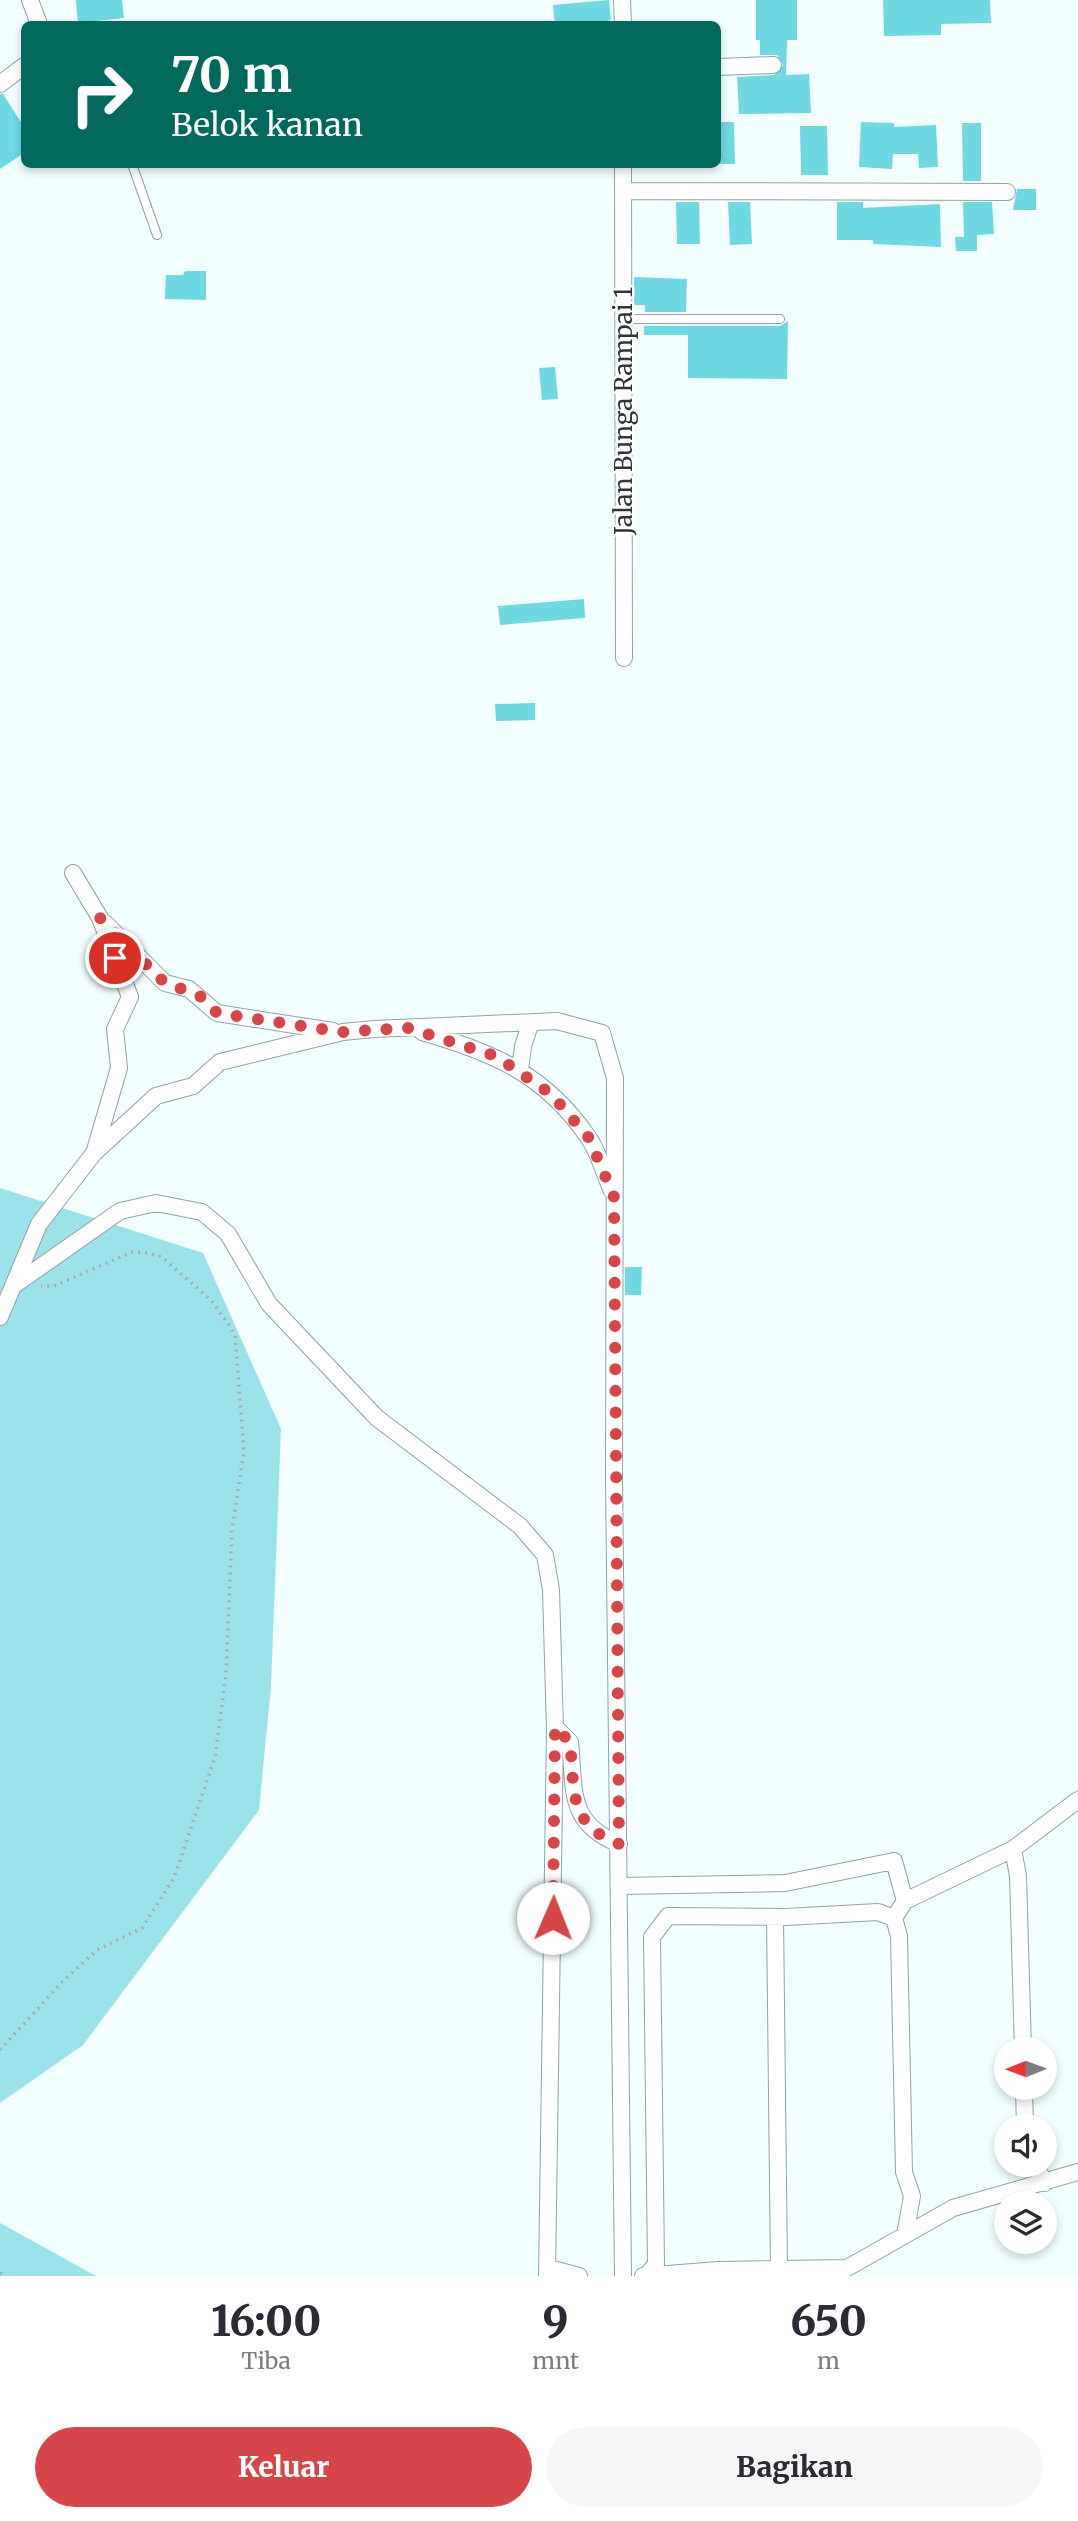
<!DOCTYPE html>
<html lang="id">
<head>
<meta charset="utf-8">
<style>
  :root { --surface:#fff; --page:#f7f7f7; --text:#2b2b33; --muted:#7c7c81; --accent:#d64649 }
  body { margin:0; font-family:Merriweather,serif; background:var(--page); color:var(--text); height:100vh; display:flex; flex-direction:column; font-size:26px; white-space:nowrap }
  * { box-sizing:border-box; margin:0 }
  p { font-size:23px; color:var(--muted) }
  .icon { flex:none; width:38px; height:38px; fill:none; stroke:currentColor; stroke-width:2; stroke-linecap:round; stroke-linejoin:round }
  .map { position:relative; height:2276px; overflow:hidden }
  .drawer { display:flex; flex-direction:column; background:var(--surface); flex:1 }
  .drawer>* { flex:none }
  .guide { position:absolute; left:21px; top:21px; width:700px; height:147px; border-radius:10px; box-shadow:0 4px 10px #0003; background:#00695c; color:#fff; overflow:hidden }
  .needle { width:46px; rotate:269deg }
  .fabs { position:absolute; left:994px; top:2037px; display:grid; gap:14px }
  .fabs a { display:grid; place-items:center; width:63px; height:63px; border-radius:50%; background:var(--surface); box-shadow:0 4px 10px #0003; font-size:35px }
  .pin { position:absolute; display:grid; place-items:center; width:60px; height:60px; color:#fff; margin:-30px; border:4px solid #fff; border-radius:50%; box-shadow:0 2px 7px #0007 }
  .me { position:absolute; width:77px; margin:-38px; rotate:1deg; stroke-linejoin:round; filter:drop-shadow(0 0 5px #0008) }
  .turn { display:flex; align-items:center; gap:24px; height:147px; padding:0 35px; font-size:32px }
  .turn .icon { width:91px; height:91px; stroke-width:2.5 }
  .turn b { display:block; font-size:49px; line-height:60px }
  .eta { display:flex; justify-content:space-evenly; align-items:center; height:119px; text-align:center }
  .eta b { font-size:42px; font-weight:800; line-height:49px }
  .cta { display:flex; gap:14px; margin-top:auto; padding:14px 35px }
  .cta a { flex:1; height:80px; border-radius:42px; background:var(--accent); color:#fff; font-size:28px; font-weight:800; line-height:80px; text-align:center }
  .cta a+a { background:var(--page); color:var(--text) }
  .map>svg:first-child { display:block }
  .green { fill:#9ce3e9 }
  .building { fill:#6fd8e2 }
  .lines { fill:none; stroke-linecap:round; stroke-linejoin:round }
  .service-casing { stroke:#90a3a5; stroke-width:10 }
  .minor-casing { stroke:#90a3a5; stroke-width:18 }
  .path { stroke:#a5afb0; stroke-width:3.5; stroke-dasharray:2 5; stroke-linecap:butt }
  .service { stroke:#fff; stroke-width:8 }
  .minor { stroke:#fff; stroke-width:16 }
  .route { stroke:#d64649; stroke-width:12; stroke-dasharray:0 21.6 }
  .labels { text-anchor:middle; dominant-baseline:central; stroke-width:5; stroke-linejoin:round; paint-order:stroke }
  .street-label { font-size:24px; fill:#2d3535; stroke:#fff }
</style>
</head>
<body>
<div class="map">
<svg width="1078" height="2276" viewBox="0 0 1078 2276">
  <rect width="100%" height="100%" fill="#f2feff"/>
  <path class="green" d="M0,1188L203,1253L281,1429L271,1686L259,1810L83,2045L0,2103Z
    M0,2223L96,2276H0Z"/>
  <path class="building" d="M76,0H122L124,18L78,23Z
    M609,0L611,20L607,21V24H555L553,5Z
    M756,0H797V40H787L786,75L809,74L811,113L739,114L737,77L774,75L783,65L777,55H760V40H756Z
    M883,0H990L991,23L941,24V35L884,36Z
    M0,94H3L24,127V153L0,169Z
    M718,122H734L735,164H718Z
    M861,122L894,123V127L936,125L938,167L919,168L918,154H893L892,169L859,167Z
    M962,123H981V181H963Z
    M800,126H827L828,175H801Z
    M1017,189H1036V210H1013Z
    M676,202H699L700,244H677Z
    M728,202H750L752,244L730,245Z
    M837,202H863V208L940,204L941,247L873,244V240H837Z
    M963,202H992L994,234L977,235V251H956L955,237H964Z
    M185,271H206V300L165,299L166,275H183Z
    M634,277L687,279L686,312H645V305H634Z
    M788,321L787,379L688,378V335H644V326H780Z
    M555,367L558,399L542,400L539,368Z
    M584,599L585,618L500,625L498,606Z
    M535,703V720L496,721L495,704Z
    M625,1267H642L641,1295H625Z"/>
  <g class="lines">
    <g class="service-casing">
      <path id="service" d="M132,164L157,235
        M623,319H780"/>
    </g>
    <g class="minor-casing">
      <path id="minor" d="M30,0L39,24
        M622,0L623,24
        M718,67L773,65
        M0,84L24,66
        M623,164L624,658
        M623,191L1007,192
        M73,873L100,918L130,997L115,1029L119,1068L95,1150
        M105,923L165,983L189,989L217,1013L333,1031
        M422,1032C492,1052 545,1074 588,1137C599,1152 604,1174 612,1191
        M520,1070L523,1046L531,1022
        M13,1286L120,1211L156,1203L202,1212L228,1234L269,1304L377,1418L520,1526L545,1555L551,1590L555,1730L547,2276
        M0,1317L39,1224L94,1153L156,1096L193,1086L220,1062L343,1032L374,1029L557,1021L602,1033L615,1078L614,1480L623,2276
        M555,1727L570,1742C575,1790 567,1823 619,1844
        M1013,1849L1018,1876L1023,2049
        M619,1886L785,1883L894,1861L905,1901L1013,1849L1078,1800
        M775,1917L779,2270
        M894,1918L899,1936L904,2172L912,2196L905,2235
        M1024,2088L1025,2126
        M1035,2165L1045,2183
        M549,2268L579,2276
        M647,2275L656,2264L652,1937L668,1916L786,1917L878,1912L894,1918L905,1901
        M643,2276L718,2270L847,2268L953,2208L1078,2172"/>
    </g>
    <path class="path" d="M0,2050L63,1981L97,1950L142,1928L174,1878L215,1757L226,1675L232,1529L244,1452L235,1334L212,1301L162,1257L147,1253L132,1252L54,1286H41
      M0,2273L4,2276"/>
    <use href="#service" class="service"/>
    <use href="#minor" class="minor"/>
  </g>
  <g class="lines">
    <path class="route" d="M115,958L100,918L165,983L199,995L217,1013L342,1032L408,1028L496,1056L551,1094L589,1138L614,1197L619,1844C567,1824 575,1790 570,1742L555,1727L553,1918"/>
  </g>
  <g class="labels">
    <g class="street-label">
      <text transform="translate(623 411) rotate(-90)">Jalan Bunga Rampai 1</text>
    </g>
  </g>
</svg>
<div class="fabs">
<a><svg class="needle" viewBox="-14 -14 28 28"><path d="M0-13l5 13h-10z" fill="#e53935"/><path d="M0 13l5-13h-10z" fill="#7c7c81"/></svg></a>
<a><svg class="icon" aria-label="sound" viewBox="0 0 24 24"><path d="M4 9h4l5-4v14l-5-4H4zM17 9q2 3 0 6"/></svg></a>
<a><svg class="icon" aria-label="layers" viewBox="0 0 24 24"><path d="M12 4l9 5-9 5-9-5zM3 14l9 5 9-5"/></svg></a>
</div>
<div class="pin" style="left:115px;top:958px;background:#d93025"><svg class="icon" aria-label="arrive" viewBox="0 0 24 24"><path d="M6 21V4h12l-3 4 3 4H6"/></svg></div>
<svg class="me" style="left:553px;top:1918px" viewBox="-20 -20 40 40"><circle r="19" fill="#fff"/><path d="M0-13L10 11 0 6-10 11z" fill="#d64649"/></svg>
<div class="guide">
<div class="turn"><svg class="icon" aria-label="right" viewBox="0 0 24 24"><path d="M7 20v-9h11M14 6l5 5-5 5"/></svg><div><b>70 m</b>Belok kanan</div></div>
</div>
</div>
<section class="drawer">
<div class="eta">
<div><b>16:00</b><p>Tiba</p></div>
<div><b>9</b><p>mnt</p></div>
<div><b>650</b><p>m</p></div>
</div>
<div class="cta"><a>Keluar</a><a>Bagikan</a></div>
</section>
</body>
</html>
